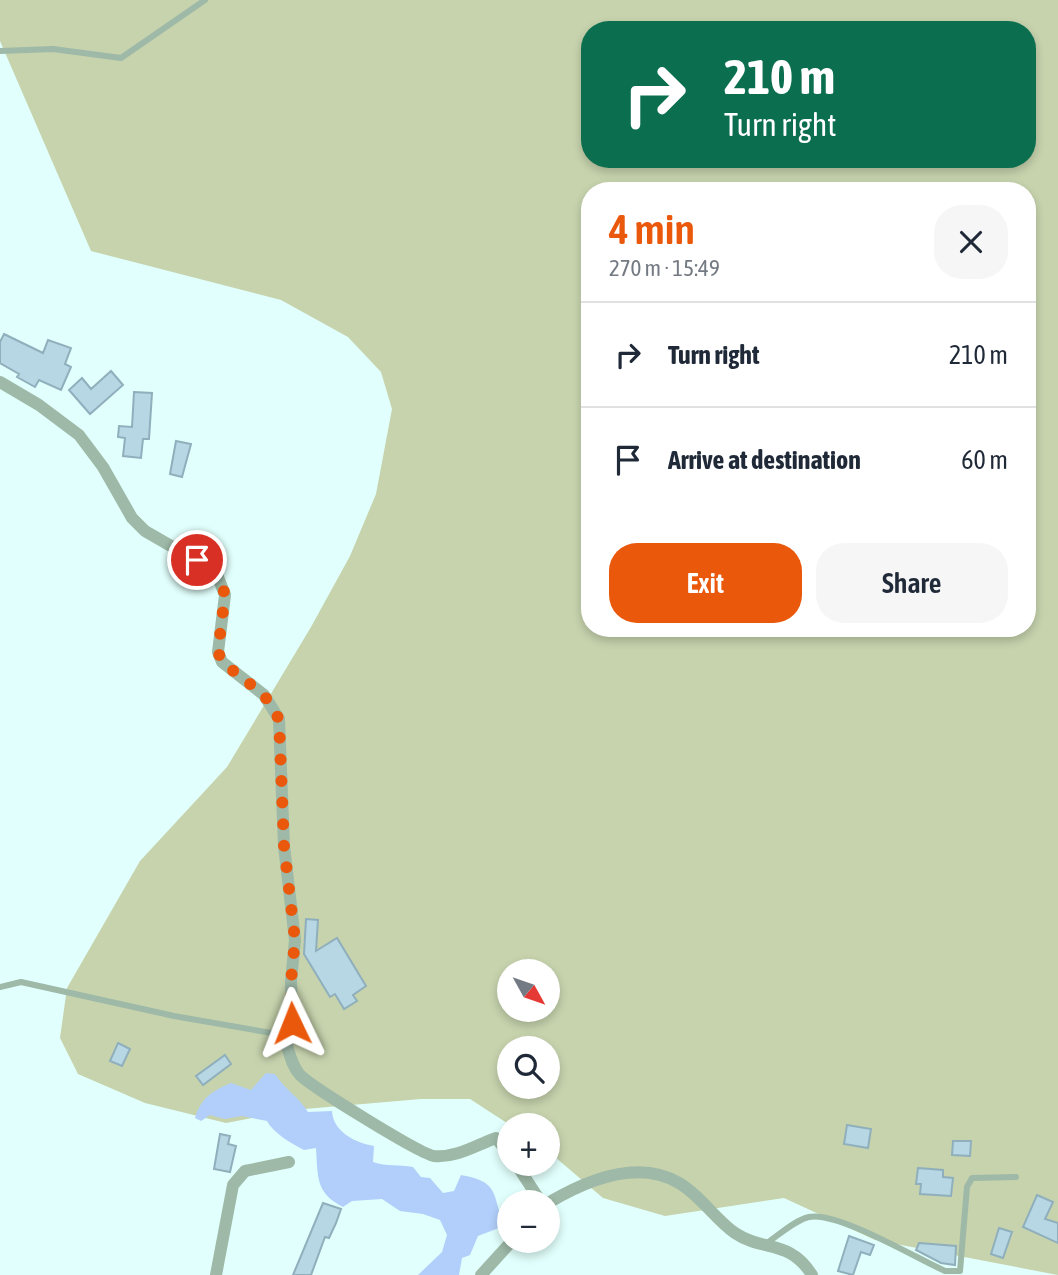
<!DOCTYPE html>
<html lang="en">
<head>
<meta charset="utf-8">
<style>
  :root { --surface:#fff; --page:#f6f6f7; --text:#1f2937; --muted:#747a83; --line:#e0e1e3; --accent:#ea580c }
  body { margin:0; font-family:"Asap Condensed",sans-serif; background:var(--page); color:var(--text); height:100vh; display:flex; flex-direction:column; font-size:26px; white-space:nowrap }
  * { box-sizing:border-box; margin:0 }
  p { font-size:23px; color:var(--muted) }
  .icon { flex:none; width:38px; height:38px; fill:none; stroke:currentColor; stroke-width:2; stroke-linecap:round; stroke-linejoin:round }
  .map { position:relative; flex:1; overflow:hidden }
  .sheet { position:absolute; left:581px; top:182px; width:455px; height:455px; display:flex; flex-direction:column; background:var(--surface); border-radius:28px; box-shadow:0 4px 10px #0003 }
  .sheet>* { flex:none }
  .guide { position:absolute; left:581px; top:21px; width:455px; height:147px; border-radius:28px; box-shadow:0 4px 10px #0003; background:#0b6e4f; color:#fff; overflow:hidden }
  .needle { width:46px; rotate:130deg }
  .tools { position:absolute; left:497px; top:959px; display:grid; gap:14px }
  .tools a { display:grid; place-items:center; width:63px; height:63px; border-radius:50%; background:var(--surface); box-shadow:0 4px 10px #0003; font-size:35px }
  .pin { position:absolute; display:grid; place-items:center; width:60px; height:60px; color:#fff; margin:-30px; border:4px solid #fff; border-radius:50%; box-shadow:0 2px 7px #0007 }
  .me { position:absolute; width:77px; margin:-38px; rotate:358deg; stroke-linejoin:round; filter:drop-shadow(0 0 5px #0008) }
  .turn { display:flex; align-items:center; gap:24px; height:147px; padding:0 28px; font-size:32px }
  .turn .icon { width:91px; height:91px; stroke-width:2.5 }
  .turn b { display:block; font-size:49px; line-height:60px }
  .round { display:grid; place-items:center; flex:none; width:74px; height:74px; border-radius:28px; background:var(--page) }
  .head { display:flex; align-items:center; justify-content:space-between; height:119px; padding:0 28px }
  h1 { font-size:42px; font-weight:600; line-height:52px; color:var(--accent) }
  .primary-button { display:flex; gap:14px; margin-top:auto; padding:14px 28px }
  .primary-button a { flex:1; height:80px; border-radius:28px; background:var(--accent); color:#fff; font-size:28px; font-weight:600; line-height:80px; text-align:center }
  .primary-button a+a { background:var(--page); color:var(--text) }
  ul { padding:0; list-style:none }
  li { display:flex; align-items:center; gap:21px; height:105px; padding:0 28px; border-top:2px solid var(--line) }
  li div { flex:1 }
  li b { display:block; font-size:26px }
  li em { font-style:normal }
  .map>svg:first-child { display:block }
  .green { fill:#c6d3ad; fill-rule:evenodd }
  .water { fill:#b1cffa }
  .building { fill:#b7d7e4; stroke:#90afbc; stroke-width:2 }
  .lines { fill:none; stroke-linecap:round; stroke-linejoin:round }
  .lane { stroke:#9eb9a7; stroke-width:6 }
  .street { stroke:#9eb9a7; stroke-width:12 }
  .route { stroke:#ea580c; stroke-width:12; stroke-dasharray:0 21.6 }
</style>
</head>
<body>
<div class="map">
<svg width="1058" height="1275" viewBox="0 0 1058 1275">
  <rect width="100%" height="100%" fill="#e1fffc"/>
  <path class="green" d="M0,0H1058V1275L875,1240L784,1198L665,1216L603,1198L548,1151V1125H510L470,1099H421L293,1110L226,1123L145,1103L78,1074L60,1038L67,988L140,861L227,767L311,627L350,556L376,494L392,409L381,372L348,337L281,300L91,251L0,41ZM590,30H1027V159H590ZM590,191H1027V628H590ZM509,971H548V1010H509ZM509,1048H548V1087H509Z"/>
  <path class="water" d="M266,1073L275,1074C285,1090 299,1097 308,1112L332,1111C333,1132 356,1143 374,1146L373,1162C387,1167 399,1164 413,1167L421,1177L430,1178L443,1193L454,1191L461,1175C499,1182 492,1192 504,1226L478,1236L470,1255L462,1258L459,1275H418L442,1252L447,1235L440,1220L423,1214L400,1211L382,1199L352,1201L343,1207C315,1193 318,1176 316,1148L304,1150C291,1143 273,1133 267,1121L242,1116L225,1119L210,1115L201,1121L195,1118C201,1098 212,1091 231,1083L251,1090Z"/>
  <path class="building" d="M4,334L43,353L48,340L71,348L65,364L71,367L61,390L39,380L35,387L17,377L19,374L0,363V342Z
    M111,371L123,385L90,414L69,390L82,378L91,389Z
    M134,392L152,393L149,439H143L141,458L123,456L125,438L118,437L119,426L132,427Z
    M176,441L191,444L182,477L170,474Z
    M306,919L318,920L316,951L337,938L366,986L353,995L357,1001L344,1009L335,994L330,997L304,954Z
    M118,1043L130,1049L122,1066L110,1061Z
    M225,1055L231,1064L203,1085L196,1076Z
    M847,1125L871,1129L868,1148L844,1144Z
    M220,1134L230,1136L228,1144L236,1146L230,1172L214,1169Z
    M953,1141H971L970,1156L952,1155Z
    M918,1168L943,1170V1177L953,1178L951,1196L920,1194L921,1184H916Z
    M1037,1195L1053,1202L1045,1219L1058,1223V1243L1023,1227Z
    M323,1203L341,1209L336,1223L329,1238L325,1237L311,1275H293Z
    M999,1228L1012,1232L1003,1258L991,1254Z
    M849,1236L874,1245L870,1255L861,1252L853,1275L838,1271Z
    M919,1243L956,1246L955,1265L941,1263L916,1250Z"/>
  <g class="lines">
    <path class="lane" d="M0,51L53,49L121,58L205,0
      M0,987L21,982L174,1016L283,1035
      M767,1243C779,1235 795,1220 809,1217C837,1211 916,1258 945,1271H960L967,1187L972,1178L1016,1177"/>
    <path class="street" d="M0,382L39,405L79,435L103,467L132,518L145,531L216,572L225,595L218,652L222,662L264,695L279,719L284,846L295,940L291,981L292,1023L283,1035C289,1048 290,1064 300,1075C312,1087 420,1154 434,1156C457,1158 476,1145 496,1138L509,1154
      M516,1164L541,1202
      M548,1203C585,1181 637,1158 679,1183C700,1195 715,1219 735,1233C763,1252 790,1239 812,1275
      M216,1275L233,1185L245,1171L289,1162
      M481,1275L512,1241"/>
  </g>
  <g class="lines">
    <path class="route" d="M197,560L216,572L225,594L218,652L222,662L264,695L279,719L284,846L295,940L291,981L292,1023"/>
  </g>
</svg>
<div class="tools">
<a><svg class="needle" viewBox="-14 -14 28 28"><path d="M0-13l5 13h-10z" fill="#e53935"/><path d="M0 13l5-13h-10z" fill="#747a83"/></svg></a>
<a><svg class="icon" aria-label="search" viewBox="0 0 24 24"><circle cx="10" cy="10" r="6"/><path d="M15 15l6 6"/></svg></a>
<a>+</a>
<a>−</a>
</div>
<div class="pin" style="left:197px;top:560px;background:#d93025"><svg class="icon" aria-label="arrive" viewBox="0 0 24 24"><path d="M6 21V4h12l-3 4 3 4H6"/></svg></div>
<svg class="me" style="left:292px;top:1023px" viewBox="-20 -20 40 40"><path d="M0-17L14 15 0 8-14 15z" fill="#ea580c" stroke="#fff" stroke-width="4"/></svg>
<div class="guide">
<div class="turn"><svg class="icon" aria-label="right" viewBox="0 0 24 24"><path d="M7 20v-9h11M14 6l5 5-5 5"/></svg><div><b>210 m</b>Turn right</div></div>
</div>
<section class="sheet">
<div class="head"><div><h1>4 min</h1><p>270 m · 15:49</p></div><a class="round"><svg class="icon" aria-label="close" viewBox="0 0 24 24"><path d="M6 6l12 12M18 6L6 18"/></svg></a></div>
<ul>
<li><svg class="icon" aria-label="right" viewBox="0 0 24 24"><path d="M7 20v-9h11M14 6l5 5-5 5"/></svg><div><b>Turn right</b></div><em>210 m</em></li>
<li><svg class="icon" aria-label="arrive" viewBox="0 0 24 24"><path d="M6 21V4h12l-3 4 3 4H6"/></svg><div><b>Arrive at destination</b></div><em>60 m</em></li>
</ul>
<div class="primary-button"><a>Exit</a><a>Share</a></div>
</section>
</div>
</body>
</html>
